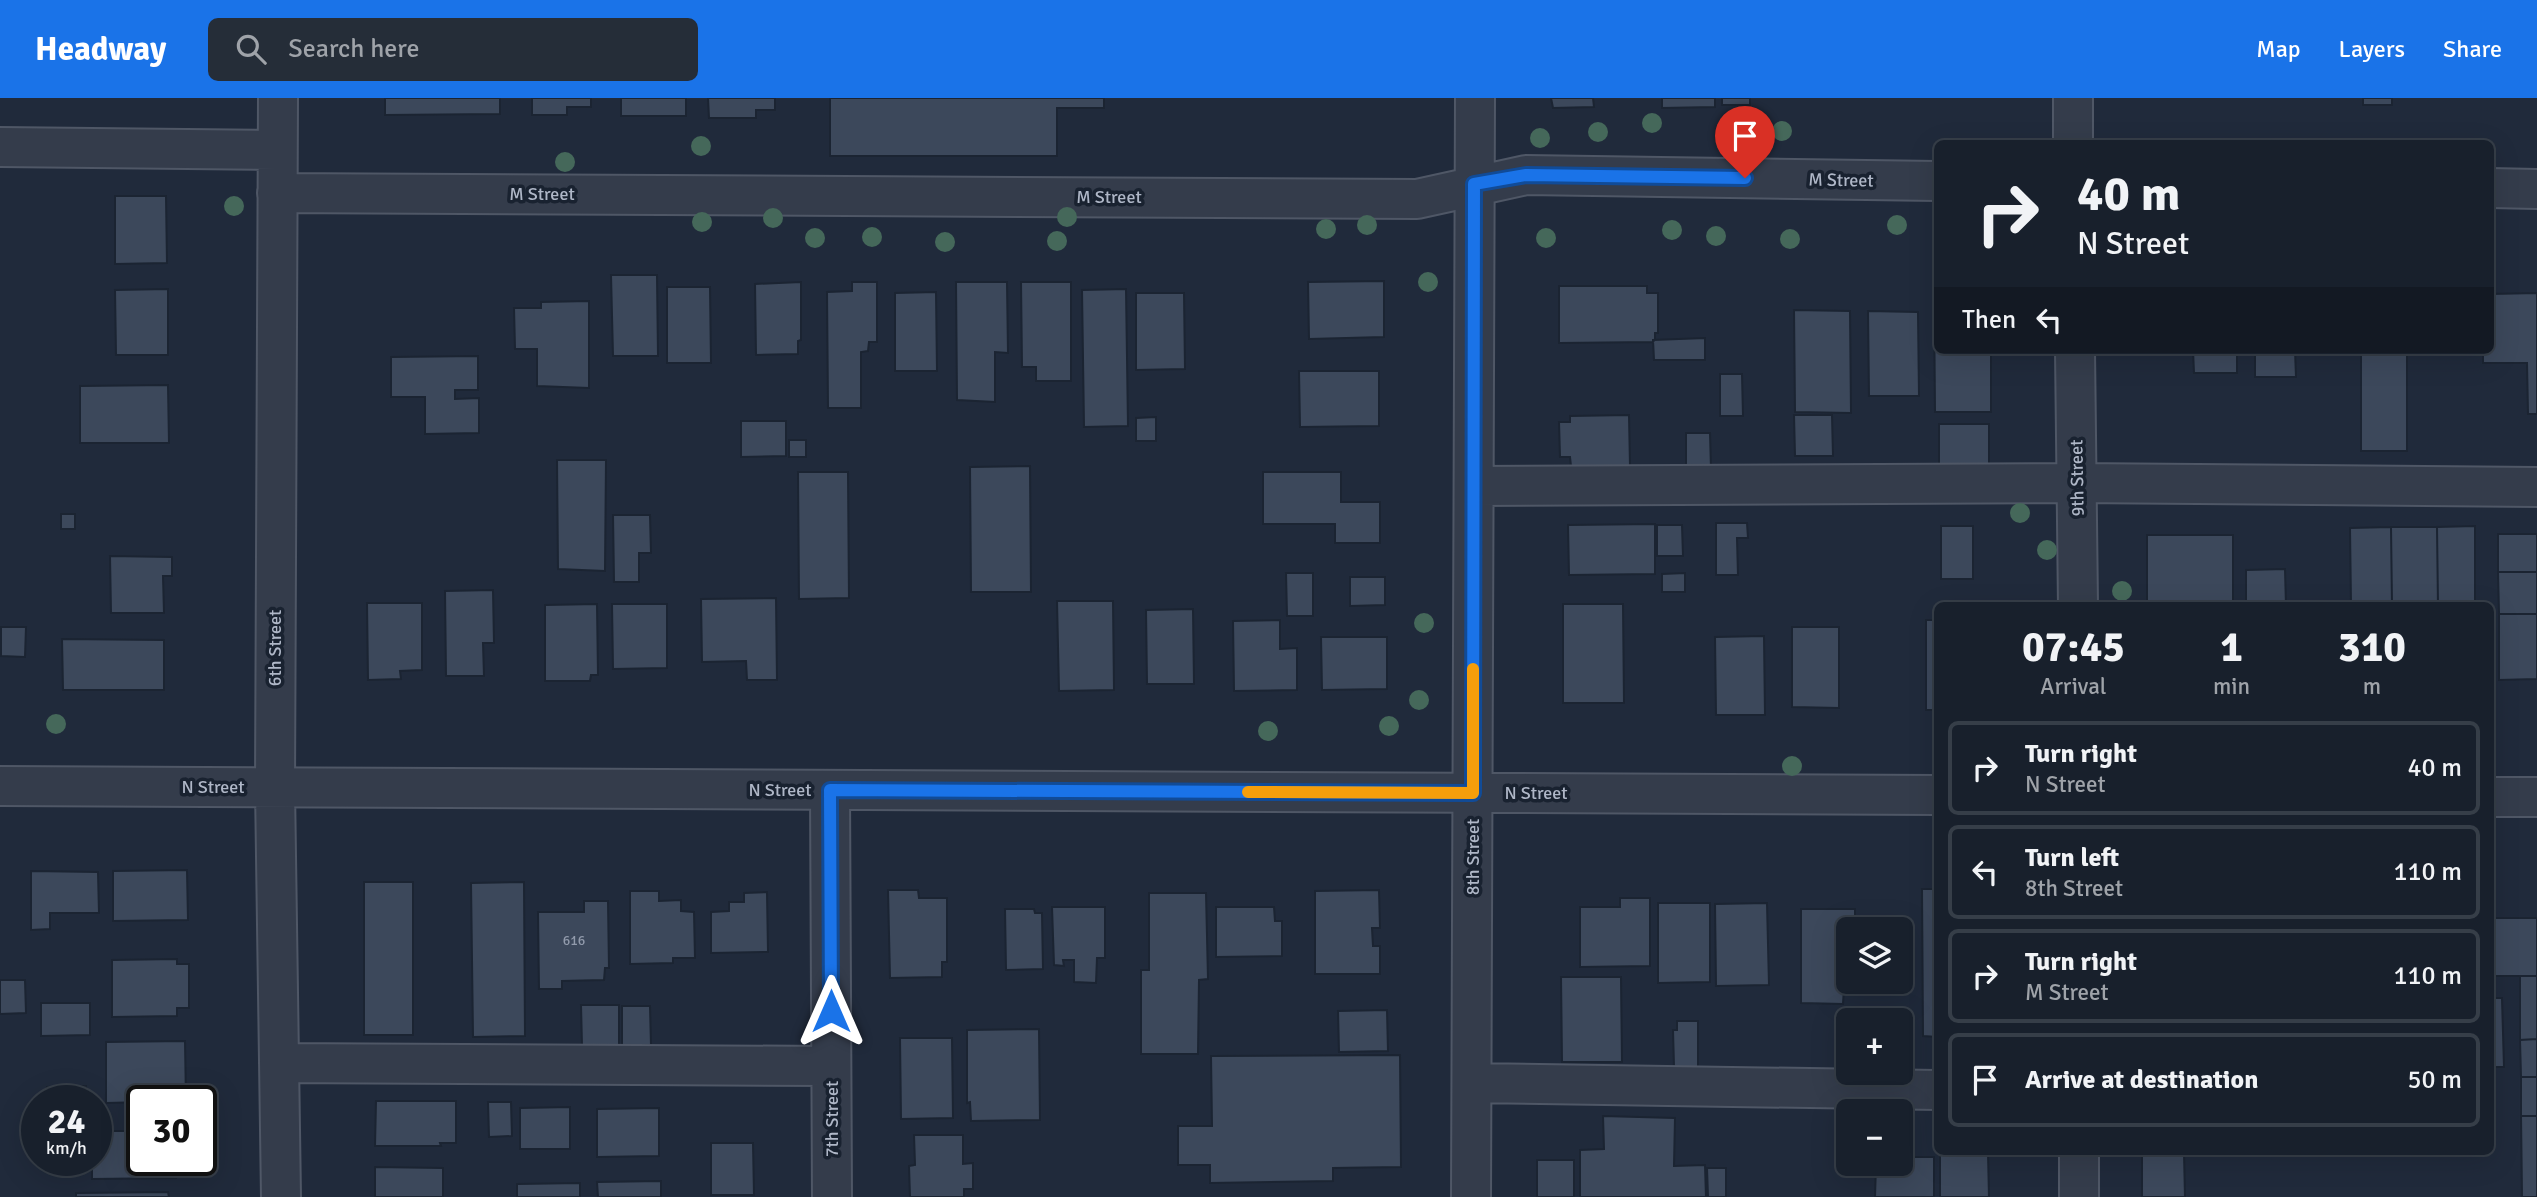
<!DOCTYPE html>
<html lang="en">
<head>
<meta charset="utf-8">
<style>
  :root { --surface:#18202c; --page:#252d38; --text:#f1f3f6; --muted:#9fa3a9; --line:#363e48; --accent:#1a73e8 }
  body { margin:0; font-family:Signika,sans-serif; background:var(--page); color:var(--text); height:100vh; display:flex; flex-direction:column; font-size:26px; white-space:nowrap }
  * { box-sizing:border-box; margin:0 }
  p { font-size:23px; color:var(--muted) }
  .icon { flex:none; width:38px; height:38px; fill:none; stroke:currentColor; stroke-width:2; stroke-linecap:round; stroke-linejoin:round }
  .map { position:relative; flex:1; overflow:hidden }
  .side { position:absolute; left:1934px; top:504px; width:560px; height:553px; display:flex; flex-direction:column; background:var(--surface); border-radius:10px; box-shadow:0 7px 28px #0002,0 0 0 2px var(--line) }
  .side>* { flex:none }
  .hud { position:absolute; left:1934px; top:42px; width:560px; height:214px; border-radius:10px; box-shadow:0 7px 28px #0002,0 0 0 2px var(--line); background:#18202c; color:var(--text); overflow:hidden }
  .controls { position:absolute; left:1836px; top:819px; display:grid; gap:14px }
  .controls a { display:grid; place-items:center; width:77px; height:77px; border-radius:10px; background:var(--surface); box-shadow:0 7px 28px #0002,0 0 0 2px var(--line); font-size:35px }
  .speed { position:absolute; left:21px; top:987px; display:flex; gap:14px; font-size:35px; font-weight:700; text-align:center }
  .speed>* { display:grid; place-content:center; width:91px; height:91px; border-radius:50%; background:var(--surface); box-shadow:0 7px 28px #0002,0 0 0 2px var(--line); line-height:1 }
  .speed small { font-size:18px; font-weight:400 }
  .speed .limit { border:4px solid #111; border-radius:10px; background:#fff; color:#111 }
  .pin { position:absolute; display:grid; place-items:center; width:60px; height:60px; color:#fff; margin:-72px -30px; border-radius:50% 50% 50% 0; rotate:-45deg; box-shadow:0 0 7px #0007 }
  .pin .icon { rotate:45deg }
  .me { position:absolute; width:77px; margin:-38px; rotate:0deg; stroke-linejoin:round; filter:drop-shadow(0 0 5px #0008) }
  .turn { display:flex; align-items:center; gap:24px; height:147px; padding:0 28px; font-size:32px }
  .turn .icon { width:91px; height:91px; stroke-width:2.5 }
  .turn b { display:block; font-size:49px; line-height:60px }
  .then { display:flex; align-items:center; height:66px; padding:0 28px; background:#0003; gap:14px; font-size:26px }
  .eta { display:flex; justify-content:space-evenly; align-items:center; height:119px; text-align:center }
  .eta b { font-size:42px; font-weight:800; line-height:49px }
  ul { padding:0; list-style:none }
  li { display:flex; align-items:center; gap:21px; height:94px; margin:0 14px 10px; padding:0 14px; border:4px solid var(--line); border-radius:10px }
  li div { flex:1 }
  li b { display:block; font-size:26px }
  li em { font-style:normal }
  header { display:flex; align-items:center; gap:42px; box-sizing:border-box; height:98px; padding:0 35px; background:var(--accent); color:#fff }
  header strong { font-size:33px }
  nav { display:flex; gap:38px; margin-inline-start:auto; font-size:24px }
  .search { width:490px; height:63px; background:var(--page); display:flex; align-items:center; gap:18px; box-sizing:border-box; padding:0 24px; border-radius:10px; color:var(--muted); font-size:26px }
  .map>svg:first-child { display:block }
  .building { fill:#3c485b; stroke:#1b2432; stroke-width:2 }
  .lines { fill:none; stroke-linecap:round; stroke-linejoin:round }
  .minor-casing { stroke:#4f5766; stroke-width:42 }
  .minor { stroke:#343c4b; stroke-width:38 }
  .tree { fill:#45685a }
  .route-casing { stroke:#114b97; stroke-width:18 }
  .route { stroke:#1a73e8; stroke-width:12 }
  .slow { stroke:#f59e0b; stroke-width:12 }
  .labels { text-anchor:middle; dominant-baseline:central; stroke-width:7; stroke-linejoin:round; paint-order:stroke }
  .number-label { font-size:14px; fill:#929bac }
  .street-label { font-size:18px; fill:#afb7c7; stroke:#192230 }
</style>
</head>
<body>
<header>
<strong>Headway</strong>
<div class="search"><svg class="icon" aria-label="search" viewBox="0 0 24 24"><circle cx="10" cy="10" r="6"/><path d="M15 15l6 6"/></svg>Search here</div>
<nav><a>Map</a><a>Layers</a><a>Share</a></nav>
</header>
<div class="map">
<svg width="2537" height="1099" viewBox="0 0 2537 1099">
  <rect width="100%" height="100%" fill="#202a3b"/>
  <path class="building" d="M385,0H500V16L385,17Z
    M532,0H591V9H567V17H532Z
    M621,0H686V18H621Z
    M708,0H775V12H756V20H709Z
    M830,0H1104V10H1057V58H830Z
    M1551,0H1593L1594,9L1553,10Z
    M1662,0H1715V9L1662,10Z
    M1722,0H1750V7H1722Z
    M2363,0H2392V7H2363Z
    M115,98H166L167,165L115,166Z
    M611,177H657L658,258H613Z
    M1384,183V239L1309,241L1308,184Z
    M801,184V242L798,243V256L756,257L755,186Z
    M852,184H877V244H869L868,253L861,254V310H828L827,194L852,193Z
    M956,184H1007L1008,255L995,254V304L957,302Z
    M1021,184H1071V283H1036V269H1022Z
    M1559,188H1647V195H1658V235H1655V241L1653,244L1559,245Z
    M667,189H710L711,265H667Z
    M168,191V257H116L115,192Z
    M1126,191L1128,328L1084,329L1082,192Z
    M936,194L937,273H895V195Z
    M1136,195H1184L1185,271L1136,272Z
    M2537,195V316H2528L2527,265H2483V252H2490V196Z
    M1934,199L1937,200V252H1991V314H1935Z
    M589,203V290L537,288V251H515L514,210H541V204Z
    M1794,212L1850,213L1851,315L1795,314Z
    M1868,213L1918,214L1919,298H1869Z
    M1705,240V262H1654L1653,242Z
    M2193,252H2237V275H2194Z
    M2255,252H2295L2296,279H2255Z
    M2361,252H2407V353H2361Z
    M478,258V292H455V301L479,300V335L425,336V299H391V259Z
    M1299,273H1379V328L1300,329Z
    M1720,276H1742L1743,318H1720Z
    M168,287L169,345H80V288Z
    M1629,317L1630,368H1571L1570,359H1560L1559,324H1570V318Z
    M1794,317H1832L1833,358H1795Z
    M1156,319V343H1136V320Z
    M741,323H786V358L741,359Z
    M1939,326H1989V382H1939Z
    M1686,335H1710L1711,371H1686Z
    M789,342H806V359H789Z
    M557,362H606L605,473L558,471Z
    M1030,368L1031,494H971L970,369Z
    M798,374H848L849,500L799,501Z
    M1263,374H1341V404H1380V445H1335V426H1263Z
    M61,416H75V431H61Z
    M613,417H650L651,455H639V484H614Z
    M1716,425H1747L1748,440H1737L1738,477H1716Z
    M1655,426V476L1569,477L1568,427Z
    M1657,427H1682L1683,458H1657Z
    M1941,428H1973V481H1941Z
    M2475,428V508H2438L2437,429Z
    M2391,429H2437L2438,508H2392Z
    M2391,429L2392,508H2351L2350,430Z
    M2498,436H2537V474H2498Z
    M2147,437H2233V508H2147Z
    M110,458L172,459V478H163L164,515H111Z
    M2285,471L2286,508H2246V472Z
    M2498,474H2537V516H2499Z
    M1286,475H1313V518H1287Z
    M1685,475V494H1662V476Z
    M1350,479H1385V507L1350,508Z
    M493,492L494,545H483L484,578H446L445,493Z
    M776,500L777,582H747L746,563L702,564L701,501Z
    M1057,503H1113L1114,592L1059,593Z
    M367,505H422V572L400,573L401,581L368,582Z
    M597,506L598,577H591L590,583H545V507Z
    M612,506H667V570L613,571Z
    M1563,506H1623L1624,605H1563Z
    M1193,511L1194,586H1147L1146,512Z
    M2499,516H2537V581L2499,582Z
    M1280,522V551L1297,550V592L1234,593L1233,523Z
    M1926,522H1937V612H1926Z
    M1,529H26L25,559L1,558Z
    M1792,529H1839V610L1792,609Z
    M1764,538L1765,617H1716L1715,539Z
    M1321,539H1387V591L1322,592Z
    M62,541L164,542V592H63Z
    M187,772L188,822L113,823V773Z
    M31,773L98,774L99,815H50V831L31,832Z
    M364,784H413V937H364Z
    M524,784L525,938L473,939L471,785Z
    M1922,791H1937V939L1923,938Z
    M888,792H918L919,800H947V864H942V879L890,880Z
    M1379,792L1380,830H1372L1373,848H1380V876H1315V793Z
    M630,793H659V803L681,802V813L694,814L695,860H673V865L630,866Z
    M767,794L768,854L711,855V814L729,813V804H744V795Z
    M1149,795H1206L1208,881L1199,882L1198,956H1141V872H1149Z
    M1620,800H1650V868L1580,869V809H1620Z
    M584,803H608L609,870H605L604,882L562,883V891H539L538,814H584Z
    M1658,805H1710V884L1658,885Z
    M1767,805L1769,887L1716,888L1715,806Z
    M1052,809H1105V860H1097L1096,885L1074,884V862H1063L1064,868L1054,867Z
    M1216,809H1274L1275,823H1282V858L1216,859Z
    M1005,811H1034L1035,815H1042L1043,871L1006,872Z
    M1801,811H1855V831H1848V884H1855V889L1844,890L1843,906L1801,905Z
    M2490,820H2537V878H2490Z
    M177,861V866H189V910H177V918L112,919V862Z
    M2520,878H2537V941L2520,942Z
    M1561,879H1621L1622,964H1562Z
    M0,882H25L26,915L0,916Z
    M2490,900H2502L2504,969H2490Z
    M41,905H90V937L41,938Z
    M581,907H619V948H582Z
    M622,908H650L651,947H622Z
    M1387,912L1388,953L1339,954L1338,913Z
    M1677,923H1698V969H1674L1673,932H1677Z
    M1844,928H1848V974H1844Z
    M1039,931L1040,1022L971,1023L970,1004L967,1005V932Z
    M900,940H952L953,1020L901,1021Z
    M2537,941V979H2521L2520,942Z
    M185,943L186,1003L106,1005V944Z
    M1400,957L1401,1069L1333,1070V1083L1210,1085V1067H1178V1028H1212L1211,958Z
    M2521,979H2537V1018H2521Z
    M86,988V1003H47V989Z
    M376,1003H456V1045H440L441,1048H375Z
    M488,1004H511L512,1038L489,1039Z
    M570,1009V1051H520V1010Z
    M659,1010V1058L597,1059V1011Z
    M1603,1018L1675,1020L1674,1068L1705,1067L1706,1099H1580V1052L1604,1051Z
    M2521,1018H2537V1099H2522Z
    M96,1033H142V1062H176V1080L92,1081V1062H96Z
    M914,1037H963V1066L973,1065V1091H964V1099H910L909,1068L915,1067Z
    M711,1045H753L754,1097H711Z
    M1940,1054H1988L1989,1099H1940Z
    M2142,1054H2184L2185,1099H2142Z
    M1900,1059H1934V1099H1875L1876,1066H1900Z
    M1537,1062H1574V1099H1537Z
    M375,1069L443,1070V1099H375Z
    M1707,1070H1726V1099H1708Z
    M661,1083V1099H598L597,1084Z
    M580,1085V1099H517V1086Z
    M168,1094L169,1099H76V1095Z"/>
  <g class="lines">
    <g class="minor-casing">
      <path id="minor" d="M278,0L275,690L281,1099
        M2073,46V0
        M0,49L277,52
        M2490,90L2537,91
        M277,95L1417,101L1526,77L1937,83
        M2075,252L2078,508
        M1474,388L2077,385L2537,389
        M0,688L1937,697
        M830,692L832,1099
        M2490,699H2537
        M279,965L831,968
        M1472,985L1937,992
        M1471,1099L1475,0
        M2079,1099V1054"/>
    </g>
    <use href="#minor" class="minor"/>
  </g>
  <g class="tree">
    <circle cx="1744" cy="21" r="10"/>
    <circle cx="1652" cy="25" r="10"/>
    <circle cx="1782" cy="33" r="10"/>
    <circle cx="1598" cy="34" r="10"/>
    <circle cx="1540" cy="40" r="10"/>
    <circle cx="701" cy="48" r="10"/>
    <circle cx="565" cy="64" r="10"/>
    <circle cx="234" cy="108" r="10"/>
    <circle cx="1067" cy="119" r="10"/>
    <circle cx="773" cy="120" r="10"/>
    <circle cx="702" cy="124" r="10"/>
    <circle cx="1367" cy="127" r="10"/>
    <circle cx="1897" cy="127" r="10"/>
    <circle cx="1326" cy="131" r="10"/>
    <circle cx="1672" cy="132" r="10"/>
    <circle cx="1716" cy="138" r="10"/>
    <circle cx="872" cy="139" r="10"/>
    <circle cx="815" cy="140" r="10"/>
    <circle cx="1546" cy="140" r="10"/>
    <circle cx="1790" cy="141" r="10"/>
    <circle cx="1057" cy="143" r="10"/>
    <circle cx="945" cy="144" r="10"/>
    <circle cx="1428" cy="184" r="10"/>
    <circle cx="2020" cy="415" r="10"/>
    <circle cx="2047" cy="452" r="10"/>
    <circle cx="2122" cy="493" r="10"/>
    <circle cx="1424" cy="525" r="10"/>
    <circle cx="1419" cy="602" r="10"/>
    <circle cx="56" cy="626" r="10"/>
    <circle cx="1389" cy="628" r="10"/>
    <circle cx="1268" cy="633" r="10"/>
    <circle cx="1792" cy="668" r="10"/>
  </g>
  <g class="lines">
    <g class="route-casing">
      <path id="route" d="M831,913L830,692L1473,695L1474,86L1526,77L1745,80"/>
    </g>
    <use href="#route" class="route"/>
    <path class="slow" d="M1248,694L1473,695V571"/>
  </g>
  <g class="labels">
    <g class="number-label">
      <text x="574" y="842">616</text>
    </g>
    <g class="street-label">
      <text transform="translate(1841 82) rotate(1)">M Street</text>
      <text x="542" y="96">M Street</text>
      <text x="1109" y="99">M Street</text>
      <text transform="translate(2077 380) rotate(-91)">9th Street</text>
      <text transform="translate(275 550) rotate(-90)">6th Street</text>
      <text x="213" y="689">N Street</text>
      <text x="780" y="692">N Street</text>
      <text x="1536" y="695">N Street</text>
      <text transform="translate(1473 759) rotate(-90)">8th Street</text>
      <text transform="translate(832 1021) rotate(-90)">7th Street</text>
    </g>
  </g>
</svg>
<div class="controls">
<a><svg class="icon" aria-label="layers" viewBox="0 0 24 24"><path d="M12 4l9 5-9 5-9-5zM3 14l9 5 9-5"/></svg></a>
<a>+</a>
<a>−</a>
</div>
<div class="speed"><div>24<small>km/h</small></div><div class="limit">30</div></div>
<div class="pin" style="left:1745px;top:80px;background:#d93025"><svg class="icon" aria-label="arrive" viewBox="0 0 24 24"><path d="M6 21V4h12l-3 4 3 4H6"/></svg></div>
<svg class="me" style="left:831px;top:913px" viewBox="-20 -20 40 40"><path d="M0-17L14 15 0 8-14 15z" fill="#1a73e8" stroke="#fff" stroke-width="4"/></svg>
<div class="hud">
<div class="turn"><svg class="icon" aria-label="right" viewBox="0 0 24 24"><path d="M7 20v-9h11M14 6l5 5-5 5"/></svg><div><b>40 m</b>N Street</div></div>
<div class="then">Then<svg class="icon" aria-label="left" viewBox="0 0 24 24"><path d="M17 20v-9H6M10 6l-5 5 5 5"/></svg></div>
</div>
<section class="side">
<div class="eta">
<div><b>07:45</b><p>Arrival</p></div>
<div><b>1</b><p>min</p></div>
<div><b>310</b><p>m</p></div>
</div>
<ul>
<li><svg class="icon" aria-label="right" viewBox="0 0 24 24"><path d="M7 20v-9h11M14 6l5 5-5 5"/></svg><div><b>Turn right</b><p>N Street</p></div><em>40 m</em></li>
<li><svg class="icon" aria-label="left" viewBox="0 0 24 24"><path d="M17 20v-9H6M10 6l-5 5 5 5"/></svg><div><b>Turn left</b><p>8th Street</p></div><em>110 m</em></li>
<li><svg class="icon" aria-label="right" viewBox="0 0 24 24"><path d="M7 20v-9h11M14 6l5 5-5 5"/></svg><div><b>Turn right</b><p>M Street</p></div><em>110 m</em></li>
<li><svg class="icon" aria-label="arrive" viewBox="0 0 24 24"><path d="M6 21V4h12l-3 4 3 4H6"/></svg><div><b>Arrive at destination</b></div><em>50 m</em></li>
</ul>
</section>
</div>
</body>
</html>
